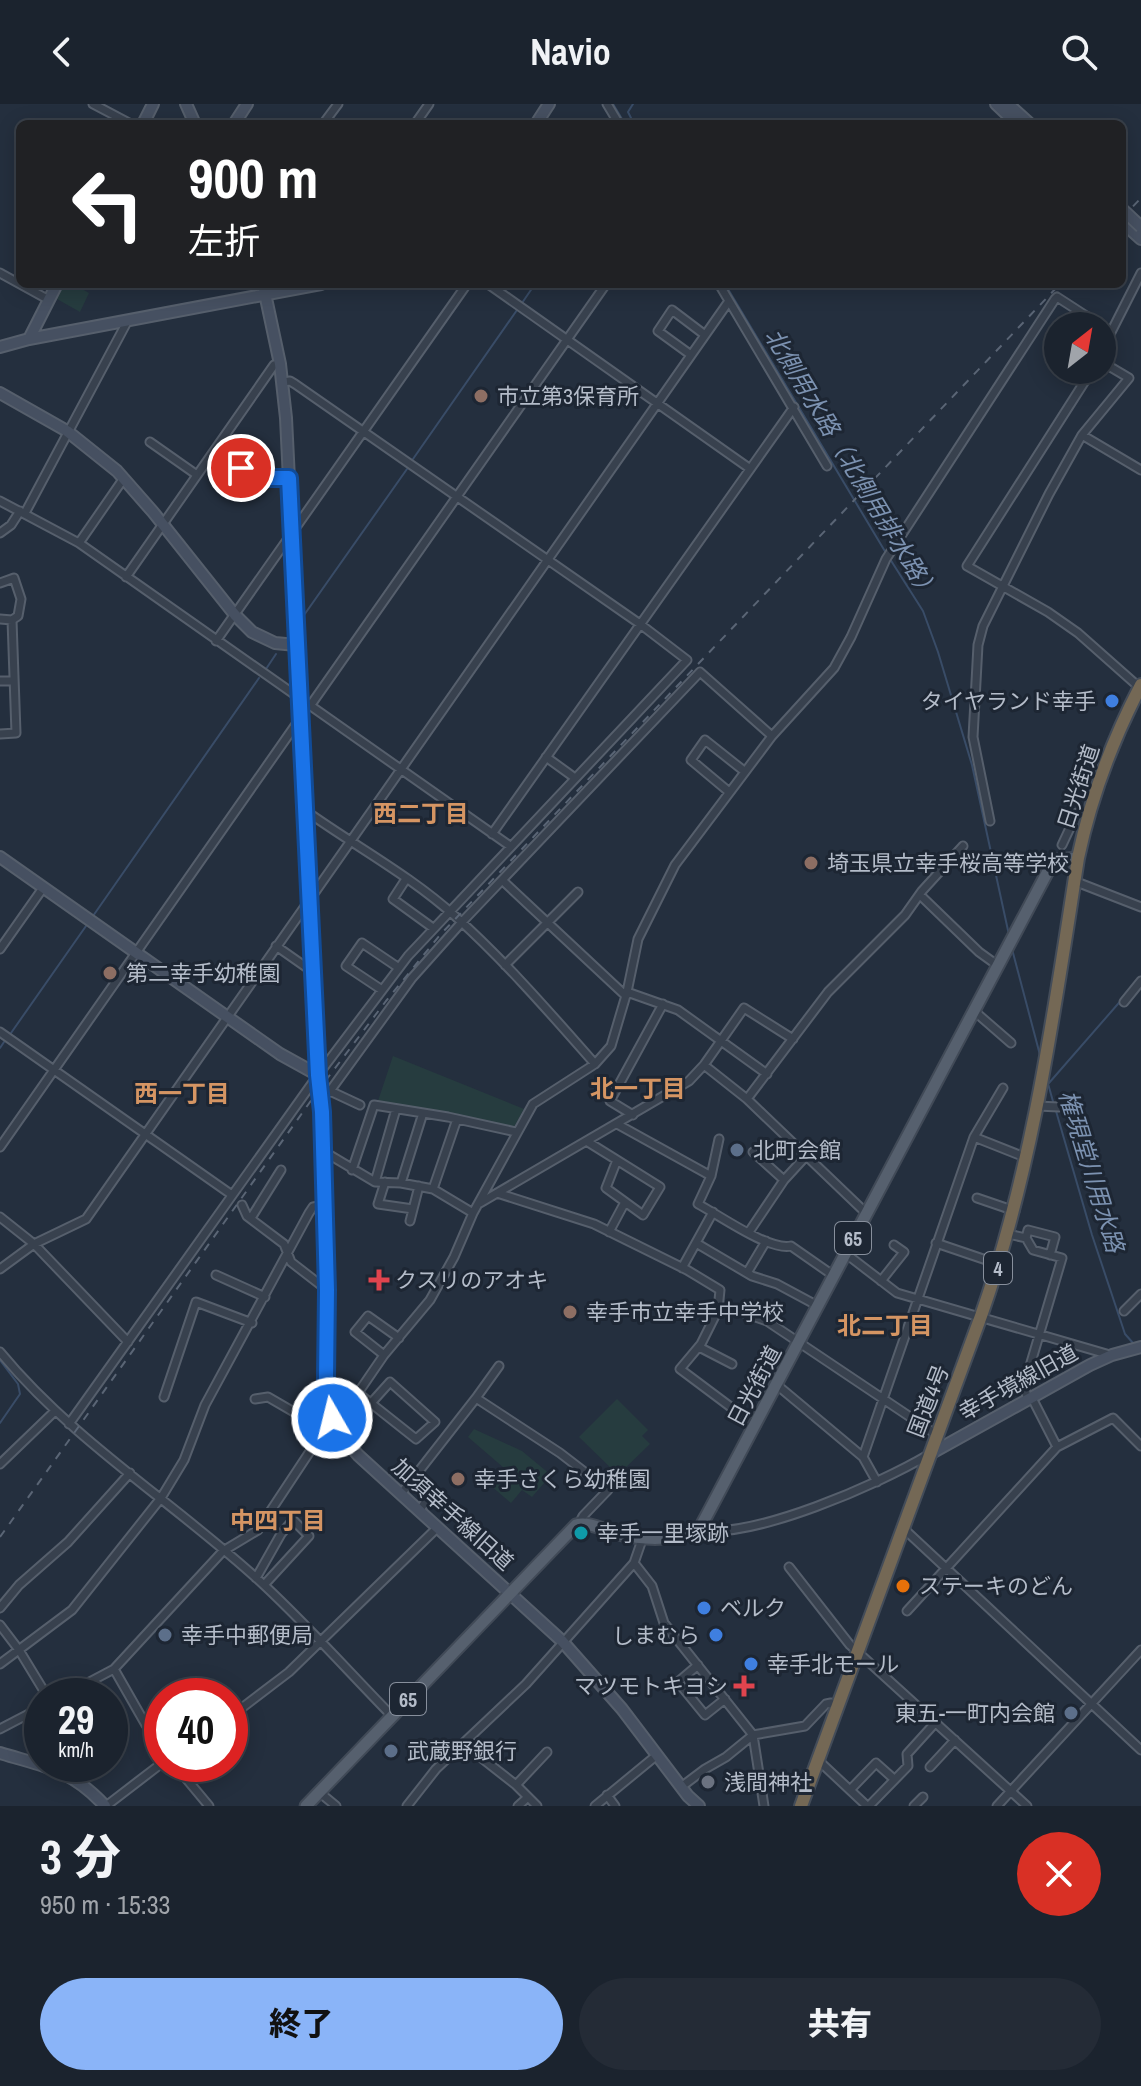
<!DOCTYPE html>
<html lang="ja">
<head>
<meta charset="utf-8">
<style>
  :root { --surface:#1b232e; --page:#242b36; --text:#f1f3f6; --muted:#a0a4aa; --line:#39404a; --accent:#8ab4f8 }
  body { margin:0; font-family:"Archivo Narrow","Noto Sans JP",sans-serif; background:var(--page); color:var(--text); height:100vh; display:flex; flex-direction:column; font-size:30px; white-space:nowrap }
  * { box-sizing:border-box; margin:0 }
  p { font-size:26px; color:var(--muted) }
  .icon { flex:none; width:44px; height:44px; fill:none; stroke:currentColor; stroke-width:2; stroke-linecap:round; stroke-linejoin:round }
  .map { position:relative; height:1702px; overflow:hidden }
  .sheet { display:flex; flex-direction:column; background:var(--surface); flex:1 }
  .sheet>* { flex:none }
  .top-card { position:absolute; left:16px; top:16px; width:1110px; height:168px; border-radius:12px; box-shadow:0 4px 20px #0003,0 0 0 2px var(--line); background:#202124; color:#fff; overflow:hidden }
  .needle { width:52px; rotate:31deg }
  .tools { position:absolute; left:1044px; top:208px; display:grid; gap:16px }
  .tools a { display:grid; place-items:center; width:72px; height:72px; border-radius:50%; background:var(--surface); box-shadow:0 4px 20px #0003,0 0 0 2px var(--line); font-size:40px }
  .speed { position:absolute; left:24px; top:1574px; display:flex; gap:16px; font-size:40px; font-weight:700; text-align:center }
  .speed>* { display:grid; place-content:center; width:104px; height:104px; border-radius:50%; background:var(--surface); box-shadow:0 4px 20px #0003,0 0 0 2px var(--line); line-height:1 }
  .speed small { font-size:20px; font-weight:400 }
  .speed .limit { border:12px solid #d22; background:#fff; color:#111 }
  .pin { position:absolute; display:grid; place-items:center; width:68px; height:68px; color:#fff; margin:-34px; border:4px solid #fff; border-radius:50%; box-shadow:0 2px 8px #0007 }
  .me { position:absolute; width:88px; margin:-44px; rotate:352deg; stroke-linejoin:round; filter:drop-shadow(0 0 6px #0008) }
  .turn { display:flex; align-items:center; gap:28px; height:168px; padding:0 40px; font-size:36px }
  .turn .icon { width:104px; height:104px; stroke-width:2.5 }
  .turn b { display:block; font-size:56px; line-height:68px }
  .round { display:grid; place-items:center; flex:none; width:84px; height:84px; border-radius:42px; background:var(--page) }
  .summary { display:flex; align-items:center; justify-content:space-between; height:136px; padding:0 40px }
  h1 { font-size:48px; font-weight:800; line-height:60px }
  .cta { display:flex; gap:16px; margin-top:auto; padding:16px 40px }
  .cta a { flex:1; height:92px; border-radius:48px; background:var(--accent); color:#111; font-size:32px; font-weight:800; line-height:92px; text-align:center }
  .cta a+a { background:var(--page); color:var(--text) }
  header { display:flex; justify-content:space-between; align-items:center; height:104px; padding:0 40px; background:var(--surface); font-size:36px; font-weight:800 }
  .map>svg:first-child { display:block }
  .green { fill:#263c3f }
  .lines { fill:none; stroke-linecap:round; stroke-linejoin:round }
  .stream { stroke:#394c67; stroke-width:2 }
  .street-casing { stroke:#565f6c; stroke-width:11 }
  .secondary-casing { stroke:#565f6c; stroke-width:14 }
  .primary-casing { stroke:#414a57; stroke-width:15 }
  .highway-casing { stroke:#434c59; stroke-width:16 }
  .street { stroke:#38414e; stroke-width:7 }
  .secondary { stroke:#465061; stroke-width:10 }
  .primary { stroke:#56606e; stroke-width:11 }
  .highway { stroke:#746855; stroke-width:12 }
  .rail { stroke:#5a6575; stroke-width:2; stroke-dasharray:8 8; stroke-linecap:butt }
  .secondary-bridge-casing { stroke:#565f6c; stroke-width:14; stroke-linecap:butt }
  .secondary-bridge { stroke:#465061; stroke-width:10 }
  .route-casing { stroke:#114b97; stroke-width:20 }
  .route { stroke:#1a73e8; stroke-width:14 }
  .education-dot { fill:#8d6e63; stroke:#1d2633; stroke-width:3 }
  .shop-dot { fill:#3f7fe0; stroke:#1d2633; stroke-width:3 }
  .service-dot { fill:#5c6f8a; stroke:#1d2633; stroke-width:3 }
  .health-dot { fill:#e0444e; stroke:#1d2633; stroke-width:3 }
  .culture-dot { fill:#0f9aa8; stroke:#1d2633; stroke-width:3 }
  .food-dot { fill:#e8710a; stroke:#1d2633; stroke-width:3 }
  .worship-dot { fill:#6b7280; stroke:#1d2633; stroke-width:3 }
  .labels { text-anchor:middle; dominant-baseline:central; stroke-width:6; stroke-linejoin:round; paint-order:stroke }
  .shield { fill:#1d2633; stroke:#878f9c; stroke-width:2 }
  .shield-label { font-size:20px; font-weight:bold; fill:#b4bcc9 }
  .poi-label { font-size:22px; fill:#b4bcc9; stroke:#1d2633; text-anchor:start }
  .street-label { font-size:22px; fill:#b4bcc9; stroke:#1d2633 }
  .water-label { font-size:24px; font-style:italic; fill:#7c92b1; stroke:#1d2633 }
  .neighbourhood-label { font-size:24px; font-weight:bold; fill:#d59563; stroke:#1d2633 }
</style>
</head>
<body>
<header><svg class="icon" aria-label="back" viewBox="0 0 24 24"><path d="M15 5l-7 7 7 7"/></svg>Navio<svg class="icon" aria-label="search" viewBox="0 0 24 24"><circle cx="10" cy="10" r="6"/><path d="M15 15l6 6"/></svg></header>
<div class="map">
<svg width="1141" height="1702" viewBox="0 0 1141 1702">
  <rect width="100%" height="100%" fill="#242f3e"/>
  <path class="green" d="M64,180H73L89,189L80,208L57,195Z
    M393,952L524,1005L514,1023L378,997Z
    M617,1295L648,1326L642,1332L650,1340L618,1371L579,1333Z
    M474,1325L522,1347L551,1371L532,1393L522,1386L511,1399L490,1381L504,1364L468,1333Z"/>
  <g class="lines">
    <path class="stream" d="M613,0L625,20
      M633,0L628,8L634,20
      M725,180L886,449
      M522,199L535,180
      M413,355L517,206
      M890,455L923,507L938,548L972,661L1009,831
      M302,514L407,365
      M266,565L276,550
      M93,812L259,574
      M1012,845L1040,951
      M11,929L86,822
      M0,944L4,938
      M1047,976L1054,1001
      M1049,979L1124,893
      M1056,1007L1092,1131L1125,1230L1133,1239
      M0,1256L18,1280L20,1290L0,1319"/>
    <g class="street-casing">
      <path id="street" d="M93,0L131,20
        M607,0L619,20
        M323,20L338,0
        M415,20L429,0
        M0,169L49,196
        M488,180L749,364
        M719,180L827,362
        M1102,246L1141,169
        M691,251L658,227L672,206L705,231
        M1092,266L967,462L1048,508L1078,529L1140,584
        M1082,331L1129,274L1102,258
        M150,338L197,371
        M214,347C244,367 252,374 289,374
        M0,397L79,439L510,742
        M25,409L127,218
        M0,429L11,421L20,407
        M79,439L124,374
        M126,473L274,261L280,260
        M0,479L14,474L21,495L18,512L12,516L0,515
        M216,537L467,180
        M0,577H14
        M310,602L606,180
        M0,630L16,629L12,516
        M546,653L575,674
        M728,687L691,656L705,636L744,667
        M306,707C355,742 411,772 456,813C506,858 551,910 595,960
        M990,717L973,633L978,541L983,522L1049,390L1082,331L1141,366
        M492,730L794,303
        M1062,741L1077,709L1088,710
        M406,775L393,795L433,824
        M503,777L626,892
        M1074,777L1141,803
        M920,791L979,848L997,861
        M276,842L313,868
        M0,845L43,784
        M505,861L578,788
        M382,886L346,862L362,839L399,864
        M627,888L678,906L767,970
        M1124,898L1141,877
        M973,906L1011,939
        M0,928L232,1091
        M704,961L747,995L866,1109
        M330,987L412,874L462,818L700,568L772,632
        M326,990L330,987L360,1001
        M747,995L828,888L905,811L922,787L963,742
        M1037,1002L1059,1003
        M633,1011L610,997L663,900
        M617,1020L711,1072
        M974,1033L1027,1054
        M719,1035L711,1072L698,1100C719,1111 769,1147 791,1142L834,1172
        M588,1038L660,1083L643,1111L606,1084L617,1056
        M0,1043L299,616
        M323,1047L375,1078L401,1079L433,1085L473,1109
        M352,1066L374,1001L448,1013L516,1028
        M784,1076L807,1051
        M375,1078L396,1005
        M385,1078L378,1100L413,1105
        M401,1079L423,1009
        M433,1085L457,1015
        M497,1089L594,1120L687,1166L720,1186L718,1206
        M977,1094L1015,1107
        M480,1099L689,977L704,961L744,904L793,935
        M242,1101L247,1112L284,1140L291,1158L327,1186
        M0,1113L34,1140L128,1238
        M251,1114L281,1066
        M410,1117L419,1082
        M609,1128L625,1098
        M749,1128L784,1076L753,1048
        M1008,1130L1026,1134L1028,1126L1055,1133L1050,1151
        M1026,1134L1033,1146L1062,1154L1024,1282L1028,1296
        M696,1139L752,1172L777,1180L818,1202
        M936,1139L998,1160
        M845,1149L897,1189L1110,1251
        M682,1164L713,1108
        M0,1165L34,1140L86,1115L729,197
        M747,1169L766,1137
        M216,1171L265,1193
        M881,1177L904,1148L894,1141
        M1124,1207L1141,1190
        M699,1243L732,1260
        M0,1248C75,1339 178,1401 264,1481C309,1523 350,1569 392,1612
        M384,1251L355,1228L368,1212L399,1234
        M777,1281L863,1353
        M358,1289L416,1335L435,1318L390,1278L372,1298
        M164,1293L196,1198L252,1219
        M476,1294L499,1262
        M1032,1294L1057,1343L1113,1314L1141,1342
        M255,1295L268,1293L299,1311L327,1278
        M69,1320L318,971L408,852L687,556L640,520L295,280L290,277L283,278
        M756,1322L680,1265L701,1240L718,1206L741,1208L767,1217L937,1331
        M0,1360L55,1307
        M415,1372L433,1387L419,1407
        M877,1378L863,1353L974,1033L1003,984
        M401,1390L476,1294L560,1349L608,1386L583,1412L579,1420
        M903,1424L1141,1646
        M699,1426C754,1435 879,1380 928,1351
        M634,1459L652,1482L664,1519L753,1631L764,1702
        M789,1463L850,1541L1027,1702
        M256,1474L281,1430L293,1416L309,1432L264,1481
        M0,1504L19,1481L68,1438L130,1369
        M907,1507L1057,1343
        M0,1521L19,1546L47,1592
        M0,1560L72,1506L161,1394L184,1356L205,1301L309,1109L313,1103L324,1101
        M698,1561L678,1578L705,1611L725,1595
        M114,1565L146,1621
        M63,1592L114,1565L223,1447L258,1426L332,1314L358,1289L384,1251L430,1196L454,1153L473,1109L533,1000L595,960L611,942L627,888L638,835L675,761L772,632L834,564L851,533L886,455L1055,195L1057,193L1111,228
        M230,1613L289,1568L437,1424
        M0,1625L42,1603
        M465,1641L516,1681L537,1702
        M819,1657L867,1702
        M174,1660L209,1702
        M930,1663L955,1636
        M516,1681L547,1648
        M681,1683L705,1665L726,1653L753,1631L805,1622L826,1600L831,1599L839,1602
        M850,1686L876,1659L894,1675
        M319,1688L336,1702
        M607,1691L615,1702
        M106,1702L162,1659
        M407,1702L436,1665L526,1580L634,1459L643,1433
        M518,1702L528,1693
        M595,1702L657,1651
        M869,1702L908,1662L907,1650L936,1618
        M914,1702L923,1693
        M997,1702L1141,1546"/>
    </g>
    <g class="secondary-casing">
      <path id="secondary" d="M186,0L195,20
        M996,0L1017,20
        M1008,0L1030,20
        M143,20L153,0
        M234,20L247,0
        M536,20L549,0
        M1122,118L1141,135
        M263,180L280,260L286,314L318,971L322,1008L327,1186L326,1275L332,1314L339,1329L358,1351L562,1537L622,1605L688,1692L699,1702
        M29,235L57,180
        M0,243L29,235L321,180
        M0,289L67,327L117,367L153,408L235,511L252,528L275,539L296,541
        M0,753L280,950L318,971
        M930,1350L1090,1261L1112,1251L1141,1243
        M0,1649C46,1663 71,1665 105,1702"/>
    </g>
    <g class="primary-casing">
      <path id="primary" d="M306,1702L576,1421C589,1417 605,1427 618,1430C643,1436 676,1437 699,1426L1048,767L1057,756L1078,754"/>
    </g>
    <g class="highway-casing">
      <path id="highway" d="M801,1702L981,1212C1033,1064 1054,908 1078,754C1091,692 1112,637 1141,581"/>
    </g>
    <use href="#street" class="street"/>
    <use href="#secondary" class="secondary"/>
    <use href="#primary" class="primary"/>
    <use href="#highway" class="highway"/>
    <path class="rail" d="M1122,114L1141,94
      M0,1433L320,984L386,897L440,831L1060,180"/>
    <g class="secondary-bridge-casing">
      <path id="secondary-bridge" d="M1122,105L1141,123"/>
    </g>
    <use href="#secondary-bridge" class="secondary-bridge"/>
  </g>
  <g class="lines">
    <g class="route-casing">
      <path id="route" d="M241,364L262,374H289L318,971L322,1008L327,1186L326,1275L332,1314"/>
    </g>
    <use href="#route" class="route"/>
  </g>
  <g class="education-dot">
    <circle cx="481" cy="292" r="8"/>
    <circle cx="811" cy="759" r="8"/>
    <circle cx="110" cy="869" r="8"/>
    <circle cx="570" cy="1208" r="8"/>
    <circle cx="458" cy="1375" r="8"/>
  </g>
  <g class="shop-dot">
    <circle cx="1112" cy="597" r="8"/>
    <circle cx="704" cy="1504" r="8"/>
    <circle cx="716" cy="1531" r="8"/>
    <circle cx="751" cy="1560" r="8"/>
  </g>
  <g class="service-dot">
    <circle cx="737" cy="1046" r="8"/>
    <circle cx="165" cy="1531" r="8"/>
    <circle cx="1071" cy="1609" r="8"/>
    <circle cx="391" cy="1647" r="8"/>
  </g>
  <g class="health-dot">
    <path d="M375 1164h8v8h8v8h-8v8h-8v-8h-8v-8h8z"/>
    <path d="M740 1570h8v8h8v8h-8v8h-8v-8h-8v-8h8z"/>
  </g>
  <circle class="culture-dot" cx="581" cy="1429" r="8"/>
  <circle class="food-dot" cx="903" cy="1482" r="8"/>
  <circle class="worship-dot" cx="708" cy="1678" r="8"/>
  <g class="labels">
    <g class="shield">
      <rect x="835" y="1118" width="36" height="32" rx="6"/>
      <rect x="984" y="1148" width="28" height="32" rx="6"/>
      <rect x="390" y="1579" width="36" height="32" rx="6"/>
    </g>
    <g class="shield-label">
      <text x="853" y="1134">65</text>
      <text x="998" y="1164">4</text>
      <text x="408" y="1595">65</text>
    </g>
    <g class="poi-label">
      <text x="497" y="292">市立第3保育所</text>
      <text x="1096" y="597" text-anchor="end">タイヤランド幸手</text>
      <text x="827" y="759">埼玉県立幸手桜高等学校</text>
      <text x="126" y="869">第二幸手幼稚園</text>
      <text x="753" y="1046">北町会館</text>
      <text x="395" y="1176">クスリのアオキ</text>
      <text x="586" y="1208">幸手市立幸手中学校</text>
      <text x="474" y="1375">幸手さくら幼稚園</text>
      <text x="597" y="1429">幸手一里塚跡</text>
      <text x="919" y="1482">ステーキのどん</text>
      <text x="720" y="1504">ベルク</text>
      <text x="181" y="1531">幸手中郵便局</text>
      <text x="700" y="1531" text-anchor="end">しまむら</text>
      <text x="767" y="1560">幸手北モール</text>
      <text x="728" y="1582" text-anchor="end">マツモトキヨシ</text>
      <text x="1055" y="1609" text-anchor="end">東五-一町内会館</text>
      <text x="407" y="1647">武蔵野銀行</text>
      <text x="724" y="1678">浅間神社</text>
    </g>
    <g class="street-label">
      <text transform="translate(1078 683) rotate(-72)">日光街道</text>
      <text transform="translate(1018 1278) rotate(-29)">幸手境線旧道</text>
      <text transform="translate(754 1282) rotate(-62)">日光街道</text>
      <text transform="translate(928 1297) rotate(-69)">国道4号</text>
      <text transform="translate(453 1410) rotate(42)">加須幸手線旧道</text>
    </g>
    <g class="water-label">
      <text transform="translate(852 360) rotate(59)">北側用水路（北側用排水路）</text>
      <text transform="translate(1092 1067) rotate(73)">権現堂川用水路</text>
    </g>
    <g class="neighbourhood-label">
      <text x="421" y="709">西二丁目</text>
      <text x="638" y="984">北一丁目</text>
      <text x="182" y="989">西一丁目</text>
      <text x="885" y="1221">北二丁目</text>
      <text x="278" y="1416">中四丁目</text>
    </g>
  </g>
</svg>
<div class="tools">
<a><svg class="needle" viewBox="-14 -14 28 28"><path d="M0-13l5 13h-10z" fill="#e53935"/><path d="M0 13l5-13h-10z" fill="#a0a4aa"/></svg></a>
</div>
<div class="speed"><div>29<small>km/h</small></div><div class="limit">40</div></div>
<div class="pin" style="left:241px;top:364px;background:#d93025"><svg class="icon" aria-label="arrive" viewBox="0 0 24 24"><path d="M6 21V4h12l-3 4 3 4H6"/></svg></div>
<svg class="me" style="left:332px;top:1314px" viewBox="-20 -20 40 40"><circle r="17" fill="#1a73e8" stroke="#fff" stroke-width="3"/><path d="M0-11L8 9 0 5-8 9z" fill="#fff"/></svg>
<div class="top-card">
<div class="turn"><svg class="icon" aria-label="left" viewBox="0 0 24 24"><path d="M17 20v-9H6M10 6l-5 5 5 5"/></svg><div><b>900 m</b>左折</div></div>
</div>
</div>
<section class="sheet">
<div class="summary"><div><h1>3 分</h1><p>950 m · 15:33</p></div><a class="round" style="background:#d93025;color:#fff"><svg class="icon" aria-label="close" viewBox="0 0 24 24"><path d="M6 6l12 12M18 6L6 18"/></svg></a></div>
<div class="cta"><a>終了</a><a>共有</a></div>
</section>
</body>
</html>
